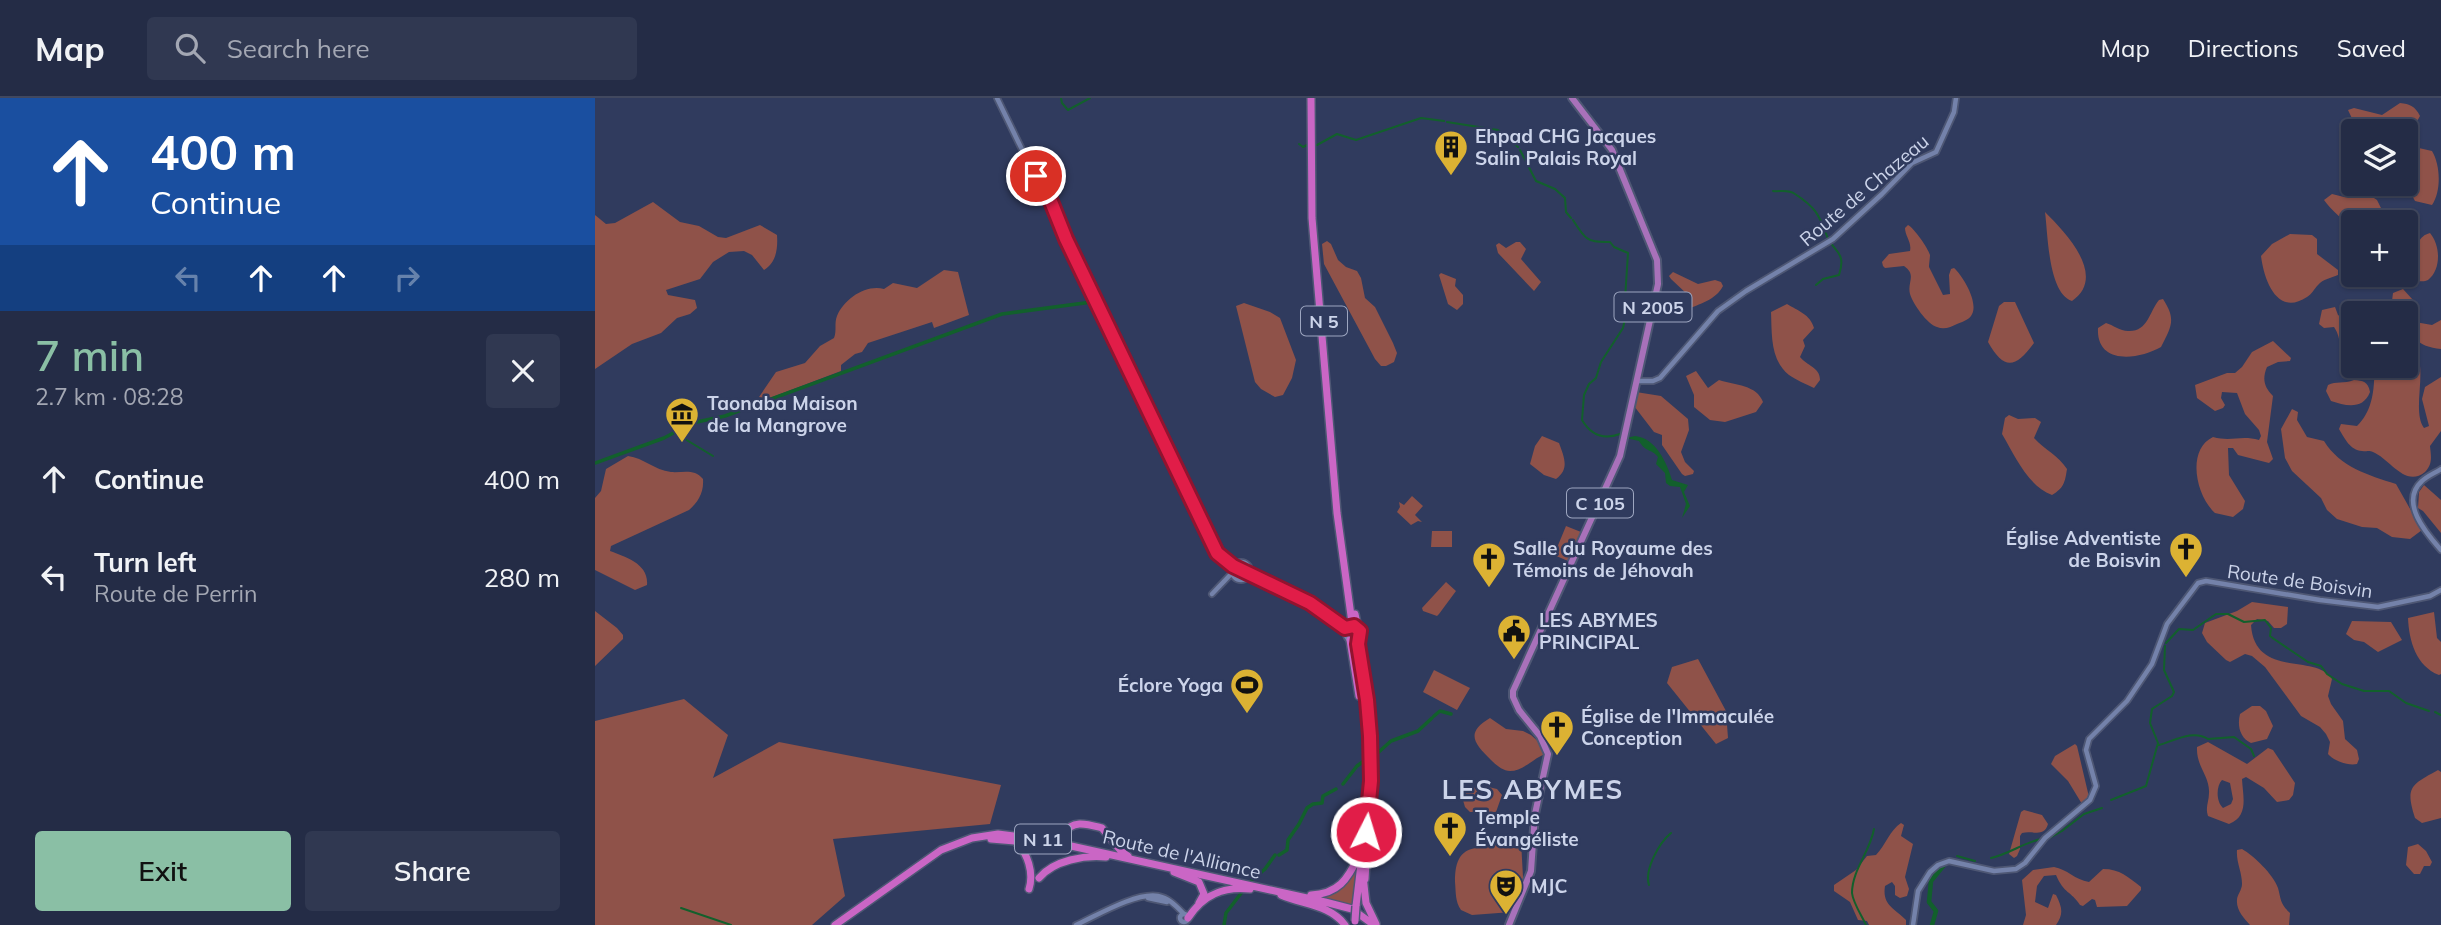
<!DOCTYPE html>
<html lang="en">
<head>
<meta charset="utf-8">
<style>
  :root { --surface:#242c46; --page:#303851; --text:#f1f3f6; --muted:#a3a7b3; --line:#41485f; --accent:#8abfa5 }
  body { margin:0; font-family:Mulish,sans-serif; background:var(--page); color:var(--text); height:100vh; display:flex; flex-direction:column; font-size:26px; white-space:nowrap }
  * { box-sizing:border-box; margin:0 }
  p { font-size:23px; color:var(--muted) }
  .icon { flex:none; width:38px; height:38px; fill:none; stroke:currentColor; stroke-width:2; stroke-linecap:round; stroke-linejoin:round }
  .map { position:relative; flex:1; overflow:hidden }
  .sheet { display:flex; flex-direction:column; background:var(--surface); width:595px }
  .sheet>* { flex:none }
  .hud { background:#1a4fa0; color:#fff; overflow:hidden }
  .fabs { position:absolute; left:1746px; top:21px; display:grid; gap:14px }
  .fabs a { display:grid; place-items:center; width:77px; height:77px; border-radius:7px; background:var(--surface); box-shadow:0 2px 5px #0004,0 0 0 2px var(--line); font-size:35px }
  .pin { position:absolute; display:grid; place-items:center; width:60px; height:60px; color:#fff; margin:-30px; border:4px solid #fff; border-radius:50%; box-shadow:0 2px 7px #0007 }
  .me { position:absolute; width:77px; margin:-38px; rotate:5deg; stroke-linejoin:round; filter:drop-shadow(0 0 5px #0008) }
  .turn { display:flex; align-items:center; gap:24px; height:147px; padding:0 35px; font-size:32px }
  .turn .icon { width:91px; height:91px; stroke-width:2.5 }
  .turn b { display:block; font-size:49px; line-height:60px }
  .lanes { display:flex; align-items:center; height:66px; padding:0 35px; background:#0003; justify-content:center; gap:35px; direction:ltr }
  .lanes .off { opacity:.35 }
  .round { display:grid; place-items:center; flex:none; width:74px; height:74px; border-radius:7px; background:var(--page) }
  .overview { display:flex; align-items:center; justify-content:space-between; height:119px; padding:0 35px }
  h1 { font-size:42px; font-weight:600; line-height:52px; color:var(--accent) }
  .action { display:flex; gap:14px; margin-top:auto; padding:14px 35px }
  .action a { flex:1; height:80px; border-radius:7px; background:var(--accent); color:#111; font-size:28px; font-weight:600; line-height:80px; text-align:center }
  .action a+a { background:var(--page); color:var(--text) }
  ul { padding:0; list-style:none }
  li { display:flex; align-items:center; gap:21px; height:98px; padding:0 35px }
  li div { flex:1 }
  li b { display:block; font-size:26px }
  li em { font-style:normal }
  header { display:flex; align-items:center; gap:42px; box-sizing:border-box; height:98px; padding:0 35px; background:var(--surface); border-bottom:2px solid var(--line) }
  header strong { font-size:33px }
  nav { display:flex; gap:38px; margin-inline-start:auto; font-size:24px }
  .search { width:490px; height:63px; background:var(--page); display:flex; align-items:center; gap:18px; box-sizing:border-box; padding:0 24px; border-radius:7px; color:var(--muted); font-size:26px }
  main { display:flex; flex:1; min-height:0 }
  .map>svg:first-child { display:block }
  .green { fill:#8f5249; fill-rule:evenodd }
  .water { fill:#12602c }
  .lines { fill:none; stroke-linecap:round; stroke-linejoin:round }
  .stream { stroke:#12602c; stroke-width:2 }
  .canal { stroke:#12602c; stroke-width:3.5 }
  .river { stroke:#12602c; stroke-width:4.5 }
  .highway-tunnel { stroke:#475273; stroke-width:7; stroke-dasharray:7 3.5; stroke-linecap:butt }
  .secondary-casing { stroke:#4e5774; stroke-width:8 }
  .primary-casing { stroke:#4e5774; stroke-width:10 }
  .highway-casing { stroke:#4e5774; stroke-width:10 }
  .secondary { stroke:#7482aa; stroke-width:4.5 }
  .primary { stroke:#a871ba; stroke-width:6 }
  .highway { stroke:#ca66c5; stroke-width:7 }
  .highway-bridge-casing { stroke:#4e5774; stroke-width:10; stroke-linecap:butt }
  .highway-bridge { stroke:#ca66c5; stroke-width:7 }
  .route-casing { stroke:#92132f; stroke-width:18 }
  .route { stroke:#e11d48; stroke-width:12 }
  .labels { text-anchor:middle; dominant-baseline:central; stroke-width:5; stroke-linejoin:round; paint-order:stroke }
  .shield { fill:#303b5e; stroke:#9da6c0; stroke-width:2 }
  .shield-label { font-size:18px; font-weight:bold; fill:#ccd4ea }
  .poi-label { font-size:19px; font-weight:bold; fill:#ccd4ea; stroke:#303b5e; text-anchor:start }
  .street-label { font-size:19px; fill:#ccd4ea; stroke:#303b5e }
  .district-label { font-size:26px; font-weight:bold; letter-spacing:2px; fill:#ccd4ea; stroke:#303b5e }
</style>
</head>
<body>
<header>
<strong>Map</strong>
<div class="search"><svg class="icon" aria-label="search" viewBox="0 0 24 24"><circle cx="10" cy="10" r="6"/><path d="M15 15l6 6"/></svg>Search here</div>
<nav><a>Map</a><a>Directions</a><a>Saved</a></nav>
</header>
<main>
<section class="sheet">
<div class="hud">
<div class="turn"><svg class="icon" aria-label="ahead" viewBox="0 0 24 24"><path d="M12 20V5M6 11l6-6 6 6"/></svg><div><b>400 m</b>Continue</div></div>
<div class="lanes"><svg class="icon off" aria-label="left" viewBox="0 0 24 24"><path d="M17 20v-9H6M10 6l-5 5 5 5"/></svg><svg class="icon" aria-label="ahead" viewBox="0 0 24 24"><path d="M12 20V5M6 11l6-6 6 6"/></svg><svg class="icon" aria-label="ahead" viewBox="0 0 24 24"><path d="M12 20V5M6 11l6-6 6 6"/></svg><svg class="icon off" aria-label="right" viewBox="0 0 24 24"><path d="M7 20v-9h11M14 6l5 5-5 5"/></svg></div>
</div>
<div class="overview"><div><h1>7 min</h1><p>2.7 km · 08:28</p></div><a class="round"><svg class="icon" aria-label="close" viewBox="0 0 24 24"><path d="M6 6l12 12M18 6L6 18"/></svg></a></div>
<ul>
<li><svg class="icon" aria-label="ahead" viewBox="0 0 24 24"><path d="M12 20V5M6 11l6-6 6 6"/></svg><div><b>Continue</b></div><em>400 m</em></li>
<li><svg class="icon" aria-label="left" viewBox="0 0 24 24"><path d="M17 20v-9H6M10 6l-5 5 5 5"/></svg><div><b>Turn left</b><p>Route de Perrin</p></div><em>280 m</em></li>
</ul>
<div class="action"><a>Exit</a><a>Share</a></div>
</section>
<div class="map">
<svg width="1846" height="827" viewBox="0 0 1846 827">
  <rect width="100%" height="100%" fill="#303b5e"/>
  <path class="green" d="M1805,5C1815,6 1820,8 1825,18L1812,41L1815,48L1837,53C1846,68 1846,94 1837,107L1820,103L1811,86V33H1792L1789,28C1779,27 1773,34 1763,33L1753,12L1759,10L1787,17Z
    M1762,89L1782,102L1787,112L1784,124H1759V133C1751,124 1735,111 1729,102L1737,96L1749,99Z
    M58,104L85,124L104,128L123,139L131,140L165,127L182,137C183,151 181,165 169,172L157,157L149,153L134,154L118,164L105,181L71,192L73,197L100,202L102,210L95,216L82,220L66,235L37,246L0,271V117L11,126L20,125Z
    M1450,114C1470,134 1513,178 1477,203C1453,195 1453,136 1450,114Z
    M1313,127C1319,130 1333,150 1335,157C1335,159 1334,167 1334,169L1348,197L1355,196L1354,177L1356,171L1359,170C1368,178 1385,206 1376,218C1373,222 1367,224 1362,226C1356,229 1349,232 1342,229C1332,226 1318,206 1315,196C1312,184 1322,177 1309,168L1290,170L1288,168L1287,164L1294,156L1315,153C1317,144 1310,138 1310,130Z
    M1835,135C1846,148 1846,172 1833,182C1826,186 1813,180 1806,177H1811V151L1815,153C1824,148 1823,138 1835,135Z
    M1695,136L1717,137L1722,141V156L1743,172V177C1736,180 1728,181 1723,187C1719,191 1717,196 1712,199C1682,219 1669,182 1666,158L1677,146Z
    M732,143L736,146L743,162L751,169L762,173L766,180L770,200L780,209L798,245L802,255L799,264L791,268H786L780,261L729,166L727,146Z
    M921,144H925L931,151L926,161L946,184L939,193L903,155L901,147L904,145L911,150Z
    M349,172L363,174L374,217L339,230L337,224L273,245L267,254L260,256L246,267V273L172,301L164,299L181,274L210,265L225,248L239,240C242,233 239,225 242,218C249,201 271,186 289,191L298,185L322,190Z
    M1078,174L1103,186L1120,182L1126,184L1128,188C1121,202 1104,206 1091,212L1087,206L1093,200V197L1076,181L1074,178Z
    M846,175L861,181L860,188L868,197V206L862,212L853,206L844,177Z
    M1808,191L1818,202L1817,215L1820,224L1837,227L1846,222V251C1823,249 1811,237 1811,215H1803L1797,203L1798,195Z
    M1568,201C1581,221 1577,228 1566,249C1543,262 1501,267 1503,230L1511,225C1518,227 1525,233 1533,233C1553,234 1554,214 1564,202Z
    M1409,204H1420L1439,245C1420,271 1409,272 1393,244L1404,208Z
    M649,205L675,214L685,220L701,262L697,280L688,297L680,299L666,291L660,284L641,208Z
    M1192,206C1203,213 1215,216 1219,230L1208,242L1210,248L1205,259C1212,268 1225,269 1225,282L1219,290C1211,286 1201,282 1194,277C1175,262 1177,236 1176,214Z
    M1765,208L1769,209L1771,215H1759V267H1755C1742,254 1748,242 1739,229L1729,230L1724,226L1727,212L1740,209L1743,217L1746,219Z
    M1678,243L1696,260L1695,263L1683,264L1672,269C1667,281 1669,289 1678,298L1672,344L1678,361L1674,365L1643,357L1638,350H1633L1634,377L1650,403L1648,411L1638,419L1620,415C1601,398 1591,352 1618,339C1636,344 1646,337 1664,342L1666,338L1664,332L1650,316L1642,295L1627,294L1626,300L1630,307L1628,310L1620,313L1602,300L1600,287L1632,275H1640L1647,269L1657,254Z
    M1815,248C1837,262 1815,311 1829,330L1834,328L1827,301L1830,289L1846,279V333L1835,348C1836,358 1838,366 1830,374C1810,390 1795,361 1778,354C1773,352 1773,354 1767,353C1755,352 1750,341 1744,331L1746,326L1762,328C1778,313 1780,289 1779,268H1811V250Z
    M1101,273L1113,290L1124,282C1140,287 1162,287 1168,304L1161,314L1130,324L1115,322L1099,309V297L1091,278Z
    M1759,282C1768,283 1773,283 1775,294C1768,312 1751,308 1736,303L1731,293L1733,287C1741,283 1749,286 1759,282Z
    M1041,294L1066,298L1093,321L1094,332L1086,354L1090,364L1099,373L1098,376L1090,378L1087,376L1067,347V337L1059,334L1039,308Z
    M1697,311L1703,314L1702,322L1712,339L1729,343C1745,369 1773,377 1801,386L1827,432L1815,441L1797,439L1782,430L1767,429L1742,421L1732,412L1726,400L1697,373L1690,360L1686,331Z
    M1414,317L1423,321L1440,320L1446,324L1439,340C1450,352 1463,357 1472,371C1470,384 1469,390 1457,397C1433,388 1420,358 1407,336L1410,320Z
    M947,338L964,345C969,359 975,371 961,381L949,377L935,366L940,348Z
    M33,358C49,360 59,372 76,374C88,375 99,370 108,381C109,395 103,404 94,412L16,448L15,453C31,459 54,466 52,487L40,492L0,472V400L6,393L11,371Z
    M1829,387L1846,402V435L1828,413L1823,410L1824,394Z
    M817,398L828,408L820,417L827,424L823,423L816,427L802,414L805,409L804,404L809,407Z
    M971,428L986,434L973,463L959,457Z
    M837,433H857V449H836Z
    M851,484L861,493L844,516L842,518L828,513L827,510Z
    M1657,504L1693,509L1692,526L1686,530H1679L1673,523L1662,521L1656,527C1660,581 1721,555 1737,581L1733,598L1736,606L1748,623L1750,641L1762,652L1764,661L1762,666C1753,668 1739,663 1733,656L1735,644L1731,636L1725,629L1706,618L1670,569L1657,558L1650,556L1635,564L1631,562L1612,544L1607,535L1610,525L1642,513Z
    M0,513L22,530L28,537V541L0,568Z
    M1839,514L1842,540L1846,544V576L1844,577C1821,568 1814,543 1813,520Z
    M1757,523L1796,524L1807,542L1783,554L1769,544L1759,542L1751,536Z
    M1103,561L1131,613L1133,640L1121,646L1072,585L1077,569Z
    M839,572L875,590L862,612L828,594Z
    M89,601L133,637L118,680L184,644L406,687L395,726L238,741L250,798L217,827H0V623Z
    M1657,608H1665L1671,613L1678,628L1672,641L1656,645C1645,640 1642,628 1645,616Z
    M895,620L911,631L928,633L936,637L948,648L950,656C939,660 928,673 915,673C908,673 901,667 896,662C879,645 870,635 895,620Z
    M1613,644L1652,666L1673,650L1678,652L1700,685L1698,697L1694,702L1682,704L1669,690L1651,679L1647,681C1648,699 1654,718 1634,726L1613,718C1610,709 1614,704 1614,695C1615,678 1601,669 1602,649ZM1627,682L1635,685L1638,701L1636,706L1628,710C1621,704 1621,688 1627,682Z
    M1480,646L1482,648L1494,699L1487,706L1473,683L1456,666L1460,658Z
    M1843,672L1846,674V720L1827,725L1820,720C1810,689 1816,687 1843,672Z
    M889,688L902,691L907,697L901,714H875L870,709L865,692Z
    M1429,712L1447,717L1453,726C1449,740 1438,732 1427,735L1425,738V751L1422,758L1419,760L1414,756L1426,714Z
    M1306,725L1309,727L1306,738L1318,746L1310,779L1314,791L1312,798L1305,800L1300,797V788L1297,784L1290,788C1287,807 1299,810 1311,822V827H1274L1272,823L1263,822L1255,804L1239,793V787L1261,772L1272,758L1281,757C1290,748 1295,732 1306,725Z
    M926,743L928,779L931,780L917,814L877,817L866,812C860,803 861,795 860,784C860,761 866,748 892,750V745Z
    M1823,746L1831,753L1837,764L1835,768H1829L1825,776H1819L1811,767L1813,749Z
    M1647,751C1659,758 1678,776 1683,790C1686,801 1685,806 1695,815L1694,827H1655C1649,820 1641,812 1642,802C1642,797 1647,792 1647,786C1647,774 1641,764 1642,752Z
    M761,768L758,810L720,799L729,798Z
    M1459,769C1472,771 1480,782 1494,784L1508,771C1525,771 1533,779 1546,789V792L1532,808L1502,809L1500,802L1497,801L1488,808L1485,807C1476,793 1469,796 1461,777L1449,778L1442,788L1440,804L1453,810L1458,796L1461,797C1467,809 1469,816 1461,827H1428L1431,817L1427,782L1438,772Z"/>
  <path class="water" d="M1040,338C1061,340 1072,365 1077,382L1093,387L1089,394L1095,408L1087,420L1091,406L1085,389L1075,388L1071,385L1070,375L1061,366L1063,359C1056,350 1051,355 1044,343L1031,340Z"/>
  <g class="lines">
    <path class="stream" d="M466,0L467,5L473,12L495,0
      M852,24L903,32L923,49
      M704,46L708,49L712,47
      M722,47L742,36L761,42L826,20L849,23
      M925,52L941,83L960,91L970,100L971,114L976,120
      M1178,93C1185,94 1193,91 1200,96C1220,109 1224,116 1232,138C1238,154 1252,153 1244,177L1228,181L1221,187
      M978,122C990,141 992,145 1015,144L1019,149L1033,155L1030,201L1032,212L1028,230L1006,264L1001,280L994,286L989,297L987,322C996,337 1009,342 1025,336L1027,338
      M80,335L118,358
      M1571,545L1584,531L1598,532L1621,516H1633L1649,524L1670,522L1676,530L1675,538L1679,541L1713,564L1726,568L1732,576L1747,586L1769,593H1794L1811,605L1834,613
      M1840,614L1846,617
      M1564,647C1579,643 1598,631 1613,641L1639,639L1656,651L1659,658
      M1516,702L1551,688L1563,645L1555,625L1557,611L1577,598L1579,594L1569,572L1570,548
      M1451,742L1467,733L1489,716L1507,710
      M1362,758L1380,763
      M1396,760C1414,756 1428,745 1446,741
      M1054,787C1049,772 1064,745 1076,735
      M86,810L136,827
      M1271,827C1267,818 1258,805 1257,795C1257,772 1275,754 1279,731"/>
    <path class="canal" d="M0,365L69,340L97,325L130,318L407,216L497,204
      M839,618L845,613L856,616
      M777,660L796,643L823,633L837,620
      M748,686L762,668L770,662
      M684,757L692,752L693,742L704,726L712,710L718,706L727,705L728,698L741,691
      M656,783L670,771L680,757
      M629,827L631,815L647,794"/>
    <path class="river" d="M1337,827L1341,813L1334,804L1336,783L1349,767"/>
    <path class="highway-tunnel" d="M759,525L761,548"/>
    <g class="secondary-casing">
      <path id="secondary" d="M402,0L436,70L450,89L471,141L622,455L638,468L715,505L753,531
        M1042,283H1058L1065,280L1123,213L1151,193L1238,141L1287,96L1317,65L1341,54L1359,14L1361,0
        M1846,371C1840,375 1832,378 1827,383C1804,404 1831,435 1846,452
        M637 473a9 9 0 1 1 18 0a9 9 0 1 1-18 0Z
        M617,496L637,475
        M751 536a7 7 0 1 1 14 0a7 7 0 1 1-14 0Z
        M553,800L572,804
        M585 820a4 4 0 1 1 8 0a4 4 0 1 1-8 0Z
        M481,827C501,818 541,794 563,798C574,800 581,808 589,816
        M1318,827L1323,793L1335,774L1343,767L1354,763L1399,773L1421,771L1430,765L1450,740L1495,702L1501,688L1491,652L1494,641L1532,603L1557,566L1572,526L1603,485L1611,483L1725,502L1783,509L1835,498L1846,492"/>
    </g>
    <g class="primary-casing">
      <path id="primary" d="M914,827L936,773L940,716L953,656L945,638L924,612L918,599V593L1025,358L1063,186L1062,162L1017,52L977,0"/>
    </g>
    <g class="highway-casing">
      <path id="highway" d="M716,0L717,120L742,415L757,525
        M760,516L763,530
        M755,542L764,598
        M468,736C478,721 492,726 507,730L526,753L533,758
        M396,741L420,743C433,755 439,775 434,791
        M579,774L604,784L609,796L604,805
        M768,778L771,805L781,826
        M444,780C459,762 490,757 511,759
        M770,781L771,765L778,757
        M686,797C708,807 734,806 750,827
        M716,797C743,796 753,781 763,759
        M761,808L776,683L775,638L761,548
        M593,820C608,797 628,788 655,791
        M240,827L346,752L377,740L403,736L449,742L730,804L757,811L779,827"/>
    </g>
    <use href="#secondary" class="secondary"/>
    <use href="#primary" class="primary"/>
    <use href="#highway" class="highway"/>
    <g class="highway-bridge-casing">
      <path id="highway-bridge" d="M760,823L761,808"/>
    </g>
    <use href="#highway-bridge" class="highway-bridge"/>
  </g>
  <g class="lines">
    <g class="route-casing">
      <path id="route" d="M441,78L449,86L471,141L622,455L638,468L715,505L750,530L759,528L765,533L763,546L772,602L775,638L776,683L771,734"/>
    </g>
    <use href="#route" class="route"/>
  </g>
  <defs>
    <g id="building-pin" transform="scale(1.75)"><path d="M0 17L-7.5 6A9.5 9.5 0 1 1 7.5 6Z" fill="#dcb233" stroke="#303b5e"/><path d="M-4-6H4V6H1V3H-1V6H-4ZM-2.5-4.3h1.7v1.8h-1.7ZM.8-4.3h1.7v1.8H.8ZM-2.5-1h1.7V.8h-1.7ZM.8-1h1.7V.8H.8Z" fill="#111"/></g>
    <g id="museum-pin" transform="scale(1.75)"><path d="M0 17L-7.5 6A9.5 9.5 0 1 1 7.5 6Z" fill="#dcb233" stroke="#303b5e"/><path d="M0-6L6-3V-2H-6V-3ZM-5-1h2V3h-2ZM-1-1h2V3h-2ZM3-1h2V3H3ZM-6 4H6V6H-6Z" fill="#111"/></g>
    <g id="church-pin" transform="scale(1.75)"><path d="M0 17L-7.5 6A9.5 9.5 0 1 1 7.5 6Z" fill="#dcb233" stroke="#303b5e"/><path d="M-1.2-6h2.4v3.5h3.3v2.4h-3.3V6h-2.4V-.1h-3.3v-2.4h3.3Z" fill="#111"/></g>
    <g id="civic-pin" transform="scale(1.75)"><path d="M0 17L-7.5 6A9.5 9.5 0 1 1 7.5 6Z" fill="#dcb233" stroke="#303b5e"/><path d="M-.6-6.5H3V-4.5H.6V-3L4-1V1h2V6H-6V1h2V-1L-.6-3ZM-1.2 2.5V6h2.4V2.5Z" fill="#111"/></g>
    <g id="stadium-pin" transform="scale(1.75)"><path d="M0 17L-7.5 6A9.5 9.5 0 1 1 7.5 6Z" fill="#dcb233" stroke="#303b5e"/><path d="M0-5a6.5 5 0 1 0 0 10a6.5 5 0 1 0 0-10ZM-3.5-1.8h7v3.6h-7Z" fill="#111"/></g>
    <g id="theatre-pin" transform="scale(1.75)"><path d="M0 17L-7.5 6A9.5 9.5 0 1 1 7.5 6Z" fill="#dcb233" stroke="#303b5e"/><path d="M-5-5.5Q0-4 5-5.5V0Q5 5 0 6Q-5 5-5 0ZM-3.3-2.5H-1v1.5H-3.3ZM1-2.5H3.3v1.5H1ZM-2.8 1Q0 5.5 2.8 1Z" fill="#111"/></g>
  </defs>
  <g fill-rule="evenodd">
    <use href="#building-pin" x="856" y="49"/>
    <use href="#museum-pin" x="87" y="316"/>
    <use href="#church-pin" x="1591" y="451"/>
    <use href="#church-pin" x="894" y="461"/>
    <use href="#civic-pin" x="919" y="533"/>
    <use href="#stadium-pin" x="652" y="587"/>
    <use href="#church-pin" x="962" y="629"/>
    <use href="#church-pin" x="855" y="730"/>
    <use href="#theatre-pin" x="911" y="788"/>
  </g>
  <g class="labels">
    <g class="shield">
      <rect x="1019.5" y="194.5" width="77" height="29" rx="5"/>
      <rect x="706" y="208.5" width="46" height="29" rx="5"/>
      <rect x="972" y="390.5" width="66" height="29" rx="5"/>
      <rect x="420" y="726.5" width="56" height="29" rx="5"/>
    </g>
    <g class="shield-label">
      <text x="1058" y="209">N 2005</text>
      <text x="729" y="223">N 5</text>
      <text x="1005" y="405">C 105</text>
      <text x="448" y="741">N 11</text>
    </g>
    <g class="poi-label">
      <text x="880" y="38">Ehpad CHG Jacques<tspan x="880" dy="22">Salin Palais Royal</tspan></text>
      <text x="112" y="305">Taonaba Maison<tspan x="112" dy="22">de la Mangrove</tspan></text>
      <text x="1566" y="440" text-anchor="end">Église Adventiste<tspan x="1566" dy="22">de Boisvin</tspan></text>
      <text x="918" y="450">Salle du Royaume des<tspan x="918" dy="22">Témoins de Jéhovah</tspan></text>
      <text x="944" y="522">LES ABYMES<tspan x="944" dy="22">PRINCIPAL</tspan></text>
      <text x="628" y="587" text-anchor="end">Éclore Yoga</text>
      <text x="986" y="618">Église de l'Immaculée<tspan x="986" dy="22">Conception</tspan></text>
      <text x="880" y="719">Temple<tspan x="880" dy="22">Évangéliste</tspan></text>
      <text x="936" y="788">MJC</text>
    </g>
    <g class="street-label">
      <text transform="translate(1269 92) rotate(-40)">Route de Chazeau</text>
      <text transform="translate(1705 483) rotate(8)">Route de Boisvin</text>
      <text transform="translate(587 756) rotate(13)">Route de l'Alliance</text>
    </g>
    <g class="district-label">
      <text x="938" y="691">LES ABYMES</text>
    </g>
  </g>
</svg>
<div class="fabs">
<a><svg class="icon" aria-label="layers" viewBox="0 0 24 24"><path d="M12 4l9 5-9 5-9-5zM3 14l9 5 9-5"/></svg></a>
<a>+</a>
<a>−</a>
</div>
<div class="pin" style="left:441px;top:78px;background:#d93025"><svg class="icon" aria-label="arrive" viewBox="0 0 24 24"><path d="M6 21V4h12l-3 4 3 4H6"/></svg></div>
<svg class="me" style="left:771px;top:734px" viewBox="-20 -20 40 40"><circle r="17" fill="#e11d48" stroke="#fff" stroke-width="3"/><path d="M0-11L8 9 0 5-8 9z" fill="#fff"/></svg>
</div>
</main>
</body>
</html>
